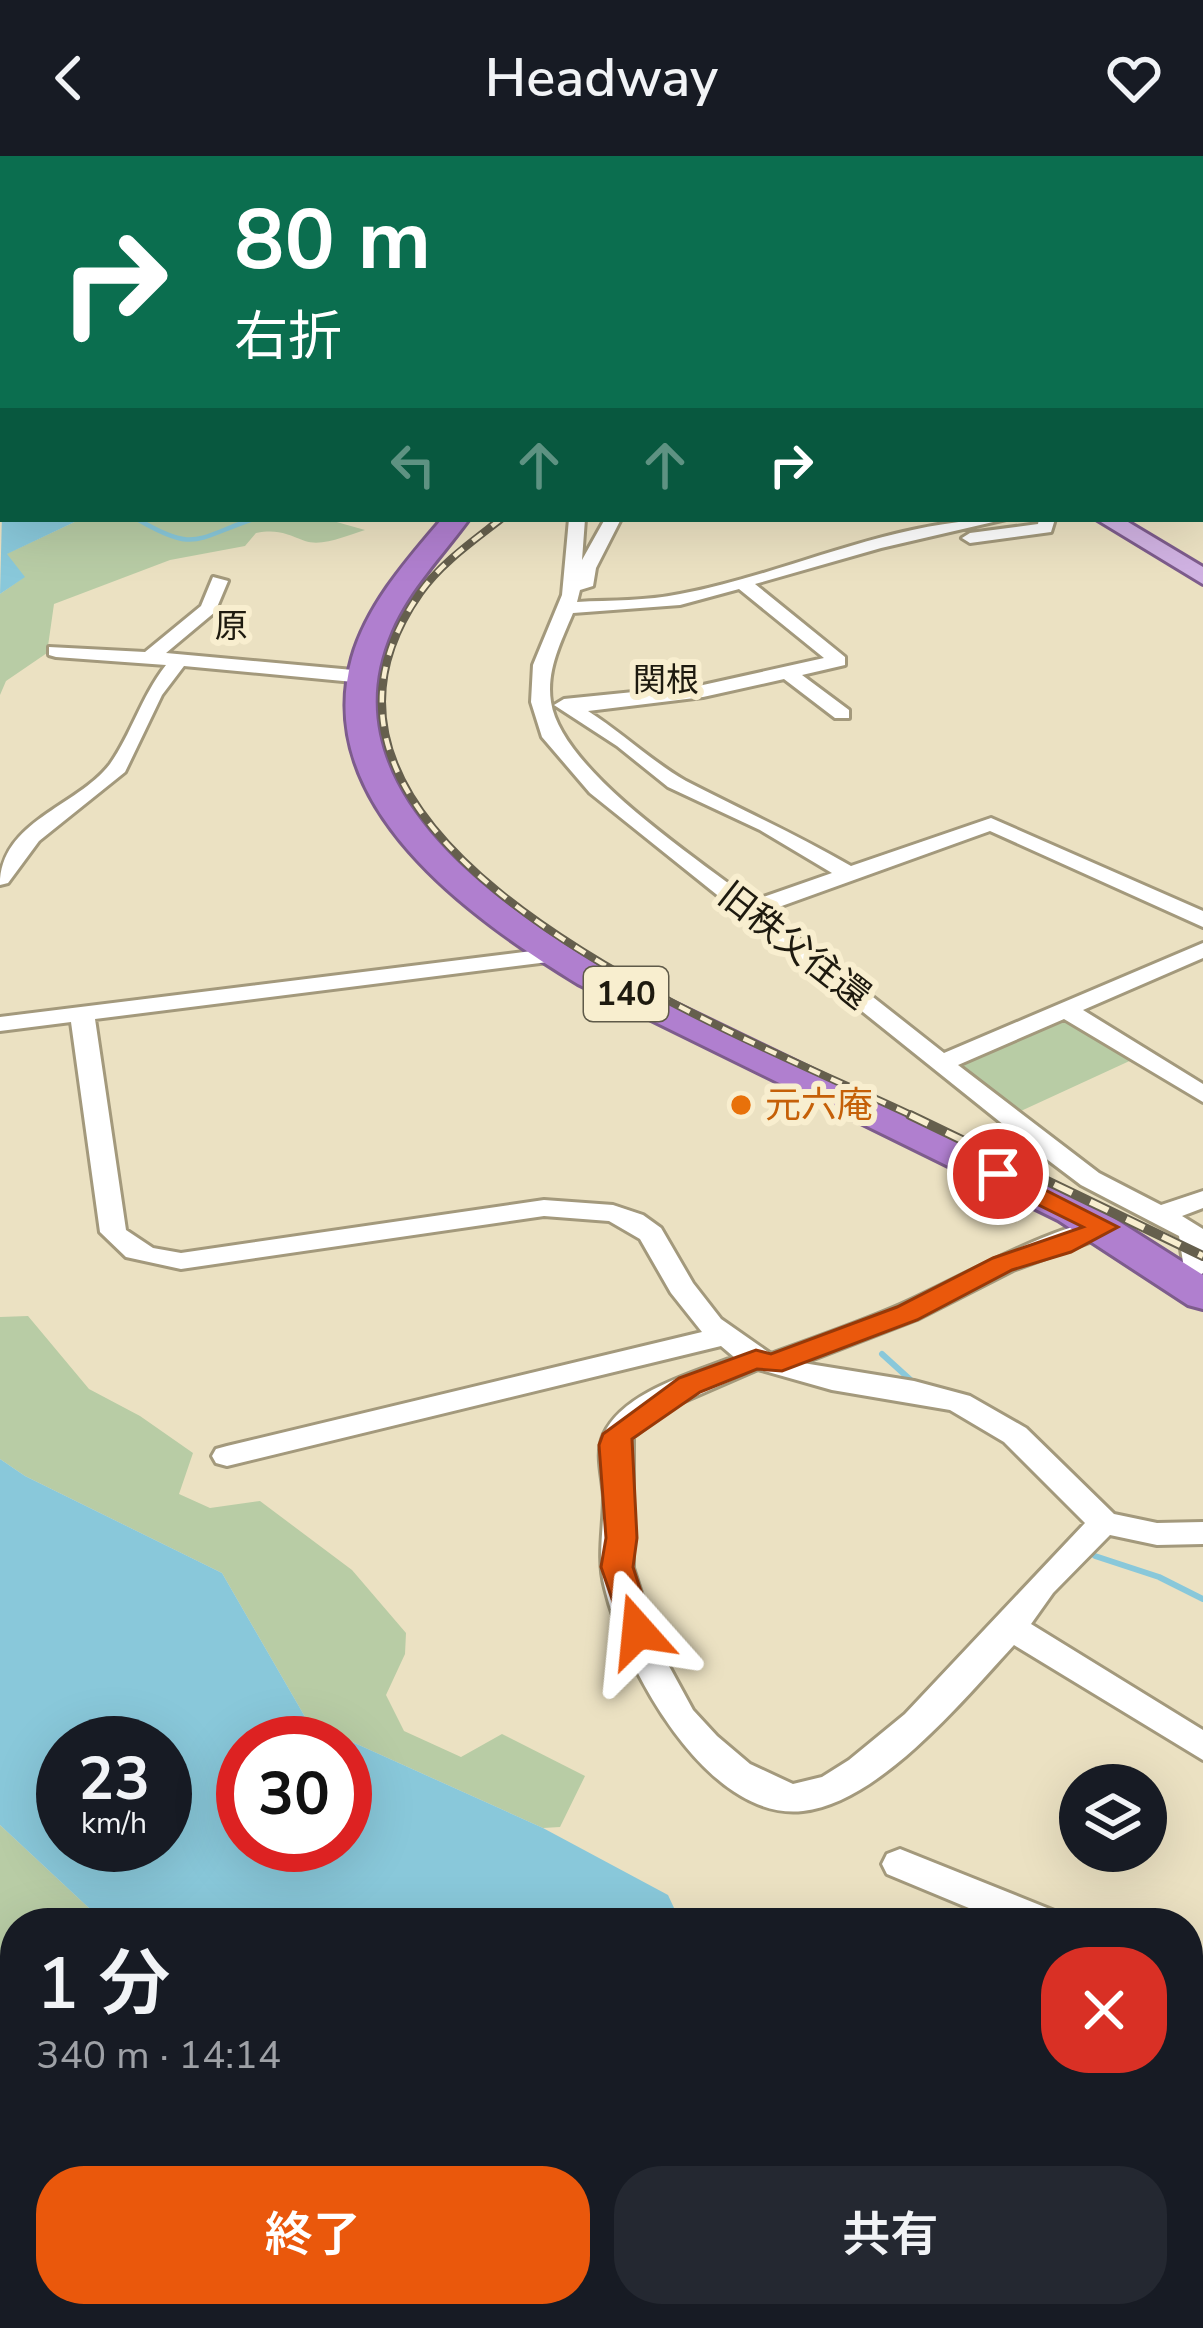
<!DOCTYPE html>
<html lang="ja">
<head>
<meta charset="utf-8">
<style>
  :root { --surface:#171b24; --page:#242831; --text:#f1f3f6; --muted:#9ea1a6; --accent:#ea580c }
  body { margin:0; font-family:"Nunito Sans","Noto Sans JP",sans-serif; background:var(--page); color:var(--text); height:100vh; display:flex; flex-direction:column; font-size:45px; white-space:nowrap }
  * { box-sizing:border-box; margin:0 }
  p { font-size:39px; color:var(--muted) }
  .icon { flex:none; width:66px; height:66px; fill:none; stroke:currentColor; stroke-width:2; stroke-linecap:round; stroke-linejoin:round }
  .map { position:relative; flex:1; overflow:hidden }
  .details { position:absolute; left:0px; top:1752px; width:1203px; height:420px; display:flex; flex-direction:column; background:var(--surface); border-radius:48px 48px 0 0; box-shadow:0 12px 48px #0002 }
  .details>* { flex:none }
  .hud { position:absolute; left:0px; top:0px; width:1203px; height:366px; box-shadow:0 12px 48px #0002; background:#0b6e4f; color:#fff; overflow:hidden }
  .controls { position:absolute; left:1059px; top:1608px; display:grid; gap:24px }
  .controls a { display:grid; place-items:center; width:108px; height:108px; border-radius:50%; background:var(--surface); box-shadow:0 12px 48px #0002; font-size:60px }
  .speed { position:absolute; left:36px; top:1560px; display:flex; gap:24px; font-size:60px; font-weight:700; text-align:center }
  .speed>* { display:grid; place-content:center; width:156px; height:156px; border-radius:50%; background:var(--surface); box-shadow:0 12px 48px #0002; line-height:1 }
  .speed small { font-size:30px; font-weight:400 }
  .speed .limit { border:18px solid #d22; background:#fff; color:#111 }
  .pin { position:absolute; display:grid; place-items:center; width:102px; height:102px; color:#fff; margin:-51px; border:6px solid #fff; border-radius:50%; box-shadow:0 3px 12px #0007 }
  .me { position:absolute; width:132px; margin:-66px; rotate:342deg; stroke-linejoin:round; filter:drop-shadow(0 0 9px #0008) }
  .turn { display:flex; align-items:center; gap:42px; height:252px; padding:0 36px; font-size:54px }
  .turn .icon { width:156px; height:156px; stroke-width:2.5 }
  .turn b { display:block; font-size:84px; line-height:102px }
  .lanes { display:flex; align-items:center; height:114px; padding:0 36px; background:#0003; justify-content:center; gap:60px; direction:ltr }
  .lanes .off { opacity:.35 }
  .round { display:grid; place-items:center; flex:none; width:126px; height:126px; border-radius:48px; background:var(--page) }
  .headline { display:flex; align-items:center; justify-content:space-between; height:204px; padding:0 36px }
  h1 { font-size:72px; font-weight:600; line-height:90px }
  .primary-button { display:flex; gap:24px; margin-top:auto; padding:24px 36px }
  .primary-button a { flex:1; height:138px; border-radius:48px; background:var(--accent); color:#fff; font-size:48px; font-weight:600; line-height:138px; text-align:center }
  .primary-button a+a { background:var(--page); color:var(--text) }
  header { display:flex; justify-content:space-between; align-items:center; height:156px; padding:0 36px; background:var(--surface); font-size:54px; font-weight:600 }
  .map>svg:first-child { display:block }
  .green { fill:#b8cca5 }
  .water { fill:#89c8da; fill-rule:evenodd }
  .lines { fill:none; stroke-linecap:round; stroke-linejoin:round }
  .stream-far2 { stroke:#89c8da; stroke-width:3 }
  .stream-far1 { stroke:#89c8da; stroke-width:4.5 }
  .stream { stroke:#89c8da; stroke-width:6 }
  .minor-casing { stroke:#a3997c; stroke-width:6 }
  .major-casing { stroke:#7d5c8c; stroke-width:6 }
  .highway-casing { stroke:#7d5c8c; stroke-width:6 }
  .minor { fill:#fff; fill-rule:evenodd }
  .major { fill:#d0b2e2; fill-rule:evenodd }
  .highway { fill:#b07fcf; fill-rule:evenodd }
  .rail-far1-casing { stroke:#655f4d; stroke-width:8 }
  .rail-casing { stroke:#655f4d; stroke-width:10 }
  .rail-far1 { stroke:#f8eecf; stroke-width:4.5; stroke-dasharray:12; stroke-linecap:butt }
  .rail { stroke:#f8eecf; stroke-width:6; stroke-dasharray:20; stroke-linecap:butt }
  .route { fill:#ea580c; stroke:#983908; stroke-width:3 }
  .food-dot { fill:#e8710a; stroke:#f8eecf; stroke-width:4.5 }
  .labels { text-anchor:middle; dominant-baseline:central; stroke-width:12; stroke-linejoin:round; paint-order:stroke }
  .far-neighbourhood-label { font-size:33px; fill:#1e1a0f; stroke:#f8eecf }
  .shield { fill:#f8eecf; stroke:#5f5a49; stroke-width:3 }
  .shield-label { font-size:33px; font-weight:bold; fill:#1e1a0f }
  .street-label { font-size:36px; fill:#1e1a0f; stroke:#f8eecf }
  .food-label { font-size:36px; fill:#c56008; stroke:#f8eecf; text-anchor:start }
</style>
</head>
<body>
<header><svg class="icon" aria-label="back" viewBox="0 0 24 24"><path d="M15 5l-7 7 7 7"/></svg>Headway<svg class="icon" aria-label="heart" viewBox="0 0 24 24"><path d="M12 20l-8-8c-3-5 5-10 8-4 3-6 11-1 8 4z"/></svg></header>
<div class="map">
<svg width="1203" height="2172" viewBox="0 0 1203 2172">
  <rect width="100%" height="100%" fill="#ebe1c2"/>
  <path class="green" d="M81,363H326L365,374C348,379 323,391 305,385C286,378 278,373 256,377L245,390L170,404L54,448L47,497L6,525L0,539V438L24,421L6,398Z
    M1065,857L1136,902L1012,959L950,907Z
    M28,1160L89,1233L140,1260L193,1297L179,1338L210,1352L260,1345L352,1414L406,1477L405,1498L386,1539L404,1575L461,1601L502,1578L585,1620L560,1671L543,1672L308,1566L222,1417L25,1320L0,1303V1161Z
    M0,1669L105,1767H15V2157H266L268,2172H0Z
    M637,2157H768L803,2172H641Z"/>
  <path class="water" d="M3,318V363H81L7,398L25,421L0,438Z
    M0,1303L25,1320L222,1417L308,1566L543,1672L668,1739L681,1767H105L0,1669ZM63,1587H165V1689H63ZM345,1587V1689H243V1587Z
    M1188,2021L1203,2030V2172H803L768,2157H1188Z"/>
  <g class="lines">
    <path class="stream-far2" d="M427,0L431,3
      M940,0L944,3"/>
    <path class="stream-far1" d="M137,363C195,397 195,383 253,363"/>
    <path class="stream" d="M882,1198L915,1228
      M1095,1400L1159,1421L1203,1443"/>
    <g class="minor-casing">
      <path id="minor" d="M479,0H491L493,3H481Z
        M659,0H676L680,3H663Z
        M750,0H765L768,3H753Z
        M970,0H986L989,3H973Z
        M3,17V25L0,26V18Z
        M0,99H3V107H0Z
        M3,129V138L0,139V130Z
        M1200,279L1203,280V290L1200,289Z
        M1200,343L1203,344V354L1200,353Z
        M569,363H585L582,404L605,363H621L596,412L593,430L580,434L577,446C611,444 647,445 680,438C788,418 892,363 1006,363L881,392L755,428L845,501V509L802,519L849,554V562H835L784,523L703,541L588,555C621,576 654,607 686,625C742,654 796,678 851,710L991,662L1203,755V771L990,675L765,756L944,897L1203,787V802L1083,854L1203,928V946L1064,863L958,909L1099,1017L1161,1049L1203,1035V1052L1182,1060L1203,1073V1117L1180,1133L1166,1124L1183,1106L1179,1080L1081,1029L1040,998L590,637L542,581L531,546L533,509L562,439ZM739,433L824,502L703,529L564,543L554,549L617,590L668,631L760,674L832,717L752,745C698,703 561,614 551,546C546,514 561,486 573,457L680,449Z
        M1039,363H1055L1051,376L970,387L962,382L970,377L1038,368Z
        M213,421L228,425L215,456L166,497L364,515L373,521L364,527L184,510L162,539L125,616L39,685L8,727L0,729C0,665 77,651 110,608C131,579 141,541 166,509L56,501L49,499V491L145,496L201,450Z
        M556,792L567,799L564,804L95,863L126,1074L153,1092L181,1097L544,1044L613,1049L643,1059L661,1072L693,1127L721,1163L771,1198C812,1183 853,1169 893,1152C936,1135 1075,1055 1114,1065L1118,1071L1114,1077L1013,1114L917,1163L803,1207L914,1225L970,1240L1026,1272L1114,1358L1157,1367L1203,1366V1388L1157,1389L1110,1379L1053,1437L1031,1468L1203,1574V1604L1014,1489C965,1542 879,1647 803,1655C707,1666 623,1509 605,1432C597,1402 604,1371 604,1341C603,1321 595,1298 604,1278C624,1235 694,1217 734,1201L721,1190L227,1310L216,1307L212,1300L216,1293L227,1290L702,1176L671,1137L640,1083L609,1065L544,1060L181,1113L126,1101L100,1076L71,866L0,875V861ZM758,1213L832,1234L950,1254L1004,1286L1085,1367L905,1558L849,1604L822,1621L793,1628L750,1608L717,1580L693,1554L658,1490L633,1412V1281L673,1250Z
        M900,1693L1057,1756L1062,1767H1005L887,1718L882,1708L887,1698Z
        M1188,1812L1203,1818V1852L1188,1847Z
        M0,1888L15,1895V1946L0,1939Z
        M173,2157H225L231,2172H180Z"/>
    </g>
    <g class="major-casing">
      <path id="major" d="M729,0H757L727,3Z
        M1203,271V283L1200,284V272Z
        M1096,363H1123L1203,411V428Z"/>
    </g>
    <g class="highway-casing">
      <path id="highway" d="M1203,24V36L1200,37V25Z
        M442,363H469C442,400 409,433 391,475C324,630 492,745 604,813L1088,1046L1203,1119V1153L1188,1149L1058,1064L578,828C472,763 311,650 352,502C367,449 407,404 442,363Z
        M1188,2127L1203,2133V2172H1118L1124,2157H1188Z"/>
    </g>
    <use href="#minor" class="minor"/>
    <use href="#major" class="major"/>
    <use href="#highway" class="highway"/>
    <g class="rail-far1-casing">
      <path id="rail-far1" d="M501,363C473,385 440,408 420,437C239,695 751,882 917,962"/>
    </g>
    <g class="rail-casing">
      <path id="rail" d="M910,959L1203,1100"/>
    </g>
    <use href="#rail-far1" class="rail-far1"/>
    <use href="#rail" class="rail"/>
  </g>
  <path class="route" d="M998,1010L1118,1071L1071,1096L1012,1114L917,1164L782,1215L757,1213L700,1236L632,1283L637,1382L633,1411L654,1475L649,1484H626L601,1411L606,1382L599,1289L603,1278L679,1222L756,1194L771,1198L897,1151L993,1102L1083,1071L988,1024L985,1018Z"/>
  <circle class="food-dot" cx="741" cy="949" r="12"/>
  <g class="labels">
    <g class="far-neighbourhood-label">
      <text x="231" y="470">原</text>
      <text x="666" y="524">関根</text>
    </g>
    <rect class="shield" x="584" y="811" width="84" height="54" rx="9"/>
    <g class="shield-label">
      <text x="626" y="838">140</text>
    </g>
    <g class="street-label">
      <text transform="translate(794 790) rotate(38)">旧秩父往還</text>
    </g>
    <g class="food-label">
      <text x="765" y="949">元六庵</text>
    </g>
  </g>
</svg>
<div class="controls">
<a><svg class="icon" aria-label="layers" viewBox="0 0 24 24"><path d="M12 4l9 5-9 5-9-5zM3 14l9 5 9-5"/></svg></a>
</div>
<div class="speed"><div>23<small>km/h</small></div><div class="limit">30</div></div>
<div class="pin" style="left:998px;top:1018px;background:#d93025"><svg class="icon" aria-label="arrive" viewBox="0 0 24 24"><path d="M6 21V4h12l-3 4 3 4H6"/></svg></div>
<svg class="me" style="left:638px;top:1475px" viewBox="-20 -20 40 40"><path d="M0-17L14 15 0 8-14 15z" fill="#ea580c" stroke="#fff" stroke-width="4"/></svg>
<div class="hud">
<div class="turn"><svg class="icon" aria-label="right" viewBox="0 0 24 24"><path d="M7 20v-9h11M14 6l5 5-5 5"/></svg><div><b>80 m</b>右折</div></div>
<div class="lanes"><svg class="icon off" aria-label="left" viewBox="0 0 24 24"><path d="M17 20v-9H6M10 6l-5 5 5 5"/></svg><svg class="icon off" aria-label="ahead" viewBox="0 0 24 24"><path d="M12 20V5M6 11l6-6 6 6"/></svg><svg class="icon off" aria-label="ahead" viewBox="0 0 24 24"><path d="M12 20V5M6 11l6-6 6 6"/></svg><svg class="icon" aria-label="right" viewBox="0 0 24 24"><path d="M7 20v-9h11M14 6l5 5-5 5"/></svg></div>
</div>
<section class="details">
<div class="headline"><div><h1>1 分</h1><p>340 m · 14:14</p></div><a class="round" style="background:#d93025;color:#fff"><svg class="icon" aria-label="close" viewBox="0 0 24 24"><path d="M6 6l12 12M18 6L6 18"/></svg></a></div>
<div class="primary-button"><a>終了</a><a>共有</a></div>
</section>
</div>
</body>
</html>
